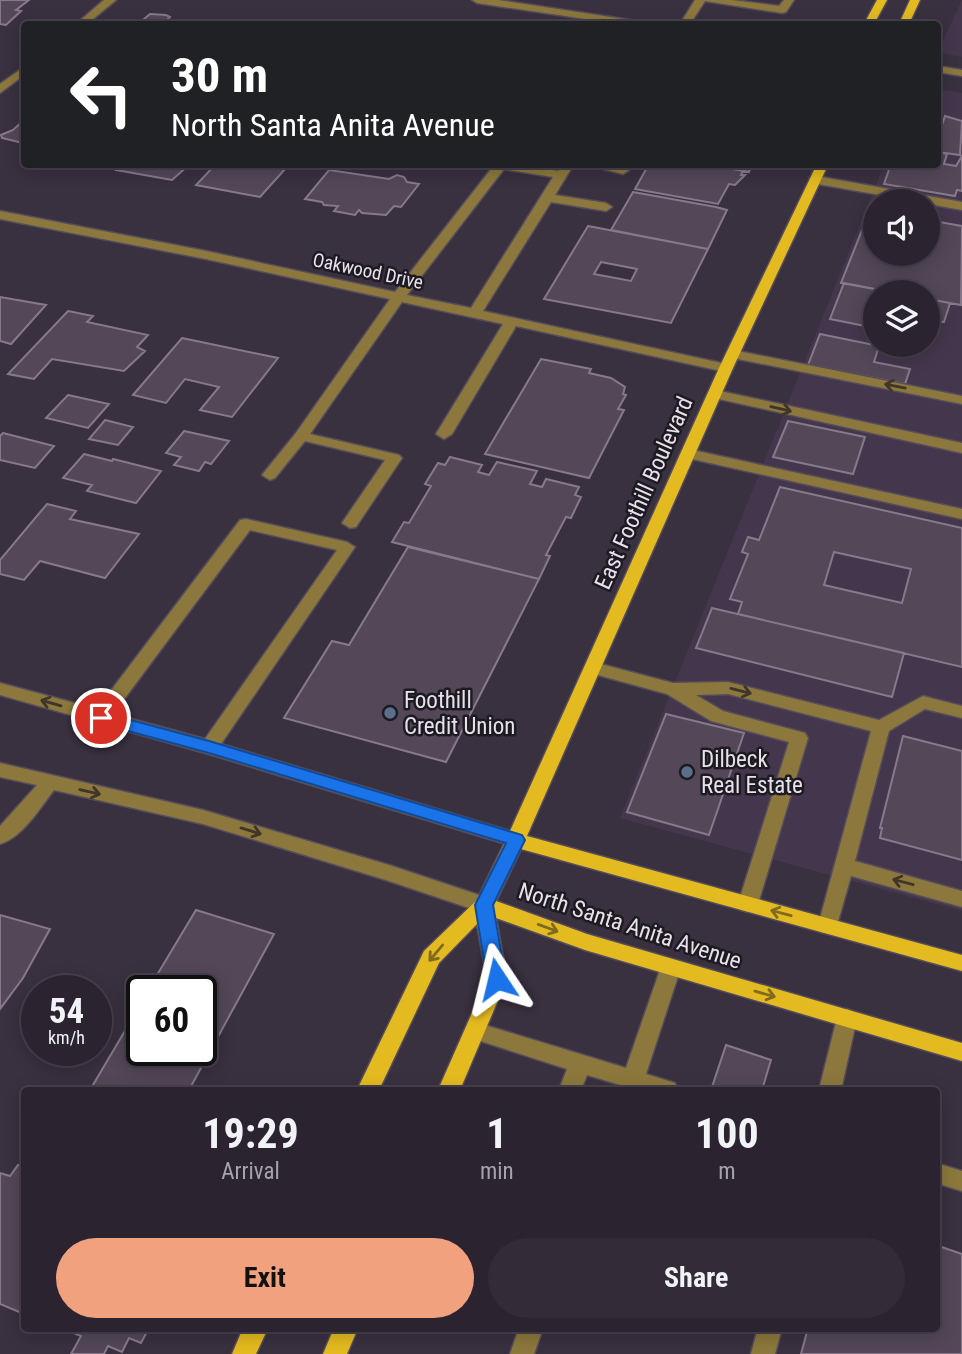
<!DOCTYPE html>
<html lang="en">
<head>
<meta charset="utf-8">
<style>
  :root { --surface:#2b2430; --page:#332c38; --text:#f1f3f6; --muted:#a6a4ab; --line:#47414c; --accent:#f1a17d }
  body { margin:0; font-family:"Roboto Condensed",sans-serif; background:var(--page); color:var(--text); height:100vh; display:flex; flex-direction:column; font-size:26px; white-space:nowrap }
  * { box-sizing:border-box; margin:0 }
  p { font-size:23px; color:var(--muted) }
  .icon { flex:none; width:38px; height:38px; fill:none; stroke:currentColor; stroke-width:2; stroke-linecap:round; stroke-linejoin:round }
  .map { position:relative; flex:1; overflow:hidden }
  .drawer { position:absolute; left:21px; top:1087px; width:919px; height:245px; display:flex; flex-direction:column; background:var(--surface); border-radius:7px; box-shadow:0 4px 18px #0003,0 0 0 2px var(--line) }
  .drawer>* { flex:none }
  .hud { position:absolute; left:21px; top:21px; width:920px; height:147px; border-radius:7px; box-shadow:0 4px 18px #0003,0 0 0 2px var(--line); background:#202124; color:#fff; overflow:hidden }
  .controls { position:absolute; left:863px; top:189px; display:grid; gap:14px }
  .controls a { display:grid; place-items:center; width:77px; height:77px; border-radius:50%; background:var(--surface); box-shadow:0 4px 18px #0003,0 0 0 2px var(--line); font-size:35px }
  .speed { position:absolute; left:21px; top:975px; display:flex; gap:14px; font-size:35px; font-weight:700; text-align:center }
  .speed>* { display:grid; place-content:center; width:91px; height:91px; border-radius:50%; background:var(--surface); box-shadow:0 4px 18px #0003,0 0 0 2px var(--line); line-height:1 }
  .speed small { font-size:18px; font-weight:400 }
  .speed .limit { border:4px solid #111; border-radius:10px; background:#fff; color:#111 }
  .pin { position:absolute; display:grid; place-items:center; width:60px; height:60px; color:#fff; margin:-30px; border:4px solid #fff; border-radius:50%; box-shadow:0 2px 7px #0007 }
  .me { position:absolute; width:77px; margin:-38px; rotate:350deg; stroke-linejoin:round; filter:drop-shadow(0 0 5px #0008) }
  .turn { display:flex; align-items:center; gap:24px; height:147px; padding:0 35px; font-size:32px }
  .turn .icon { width:91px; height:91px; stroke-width:2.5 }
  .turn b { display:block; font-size:49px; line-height:60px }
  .eta { display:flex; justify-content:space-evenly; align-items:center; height:119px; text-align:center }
  .eta b { font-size:42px; font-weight:700; line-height:49px }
  .button { display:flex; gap:14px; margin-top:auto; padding:14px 35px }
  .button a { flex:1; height:80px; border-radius:42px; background:var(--accent); color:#111; font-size:28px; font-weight:700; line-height:80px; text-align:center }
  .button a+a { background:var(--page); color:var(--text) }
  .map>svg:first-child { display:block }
  .built { fill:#44374d; fill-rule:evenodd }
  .building { fill:#534758; stroke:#87798b; stroke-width:2; fill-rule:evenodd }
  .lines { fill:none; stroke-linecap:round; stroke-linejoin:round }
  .minor-casing { stroke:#554c5c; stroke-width:3 }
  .major-casing { stroke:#554c5c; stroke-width:3 }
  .minor { fill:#8c783c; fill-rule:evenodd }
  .major { fill:#e3ba1f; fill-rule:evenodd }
  .oneway { stroke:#3f3629 }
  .oneway2 { stroke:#806a20 }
  .route { fill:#1a73e8; stroke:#114b97; stroke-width:2 }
  .service-dot { fill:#5c6f8a; stroke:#1e1a21; stroke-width:2.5 }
  .labels { text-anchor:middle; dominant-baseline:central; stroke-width:5; stroke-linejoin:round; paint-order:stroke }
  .far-street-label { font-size:19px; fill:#e7e1ec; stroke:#1e1a21 }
  .street-label { font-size:23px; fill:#e7e1ec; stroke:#1e1a21 }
  .poi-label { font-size:23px; fill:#e7e1ec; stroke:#1e1a21; text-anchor:start }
</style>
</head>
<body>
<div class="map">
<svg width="962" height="1354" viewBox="0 0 962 1354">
  <rect width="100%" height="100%" fill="#393040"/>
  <path class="built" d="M962,0V57L945,54L939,49Z
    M938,89L962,93V911L620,818L884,165L938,164ZM875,201H928V254H875ZM875,292H928V345H875Z"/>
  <path class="building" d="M0,0H29L16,10L21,11L6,25L0,24Z
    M150,14L166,15L170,17L167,20L193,24L202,21L216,24H138Z
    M945,116L962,121L960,155L938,152V126L942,125Z
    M24,120V146L21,145L23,143L2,138L1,135L13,130Z
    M938,152L947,154L944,164L956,166L962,156V191L957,190L955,196L884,184L891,164H938Z
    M114,164H190L172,180L116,170L111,167Z
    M216,164H270L286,168L260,197L196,185Z
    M649,164H707L743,171L741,175H745L735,185L729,184L718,204L635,189Z
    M707,164H752L749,172Z
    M329,170L389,179L397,175L404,177L407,182L419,184L401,207L394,206L386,215L362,213L359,210L355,215L334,211L338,206L324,205L322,202L305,199Z
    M633,192L716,207L727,210L708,249L611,230Z
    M870,210L875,211V254H928V220L962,226L961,305L928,299V292H891L841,283Z
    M588,226L708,249L671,323L544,299ZM601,262L637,269L631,281L594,274Z
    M844,283L891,292H875V328L830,319Z
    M0,297L46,305L11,344L0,341Z
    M928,299L950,303L944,322L928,321Z
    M68,311L93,316L87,322L148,335L137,347L145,351L124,371L52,359L34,379L8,374Z
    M820,334L879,346L874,362L910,369L905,384L808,365Z
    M182,338L278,358L232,417L200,410L219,387L185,379L166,403L133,395Z
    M541,359L591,369L589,373L611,378L625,387L623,394L626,395L618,409L624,410L589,478L485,454Z
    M68,395L109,404L88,428L46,418Z
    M105,420L133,427L118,445L89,439Z
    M788,421L865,437L853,474L773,457Z
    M184,431L229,441L211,464L205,462L199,471L174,465L181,457L166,453Z
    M3,433L54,446L35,468L0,460V436Z
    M84,454L112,461L113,459L161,471L136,503L87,491L92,485L63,478Z
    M450,457L482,465L478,472L489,475L497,462L537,471L530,484L542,487L546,479L579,487L575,495L581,497L571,518L566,517L546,555L550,556L539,579L392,542L404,522L409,523L431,486L425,484L438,463L445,465Z
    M780,487L962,528V667L738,614L742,602L730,599L748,554L742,552L748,537L759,540ZM834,552L911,569L902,603L824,585Z
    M47,504L76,511L70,519L139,534L105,578L40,561L24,580L0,574V560Z
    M408,547L539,579L446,762L284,718L332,641L349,645Z
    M712,608L904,653L892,697L696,648Z
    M666,714L744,733L709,835L627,812Z
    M903,736L962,751V860L880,838L882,828H880Z
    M196,910L274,934L189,1090H90L142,1002V1050H201V990H148Z
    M0,915L50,929L23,978L0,1009Z
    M726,1045L771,1060L762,1090H711Z
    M18,1165L24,1167V1314L0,1304V1173L10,1176Z
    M936,1245L962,1254V1354H801L808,1328H936Z
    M61,1328H149L141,1343L129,1338L122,1352L108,1346L104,1354H71L81,1336Z"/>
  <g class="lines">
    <g class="minor-casing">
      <path id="minor" d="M104,0H116L87,24H76Z
        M472,0H498L637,21L642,24H619L477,3Z
        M695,0H732L779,6L784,0H794L786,12L782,13L705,1L690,24H680Z
        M938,66L962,70V76L938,72Z
        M24,67V75L0,93V84Z
        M495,164H521L558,171L562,164H574L555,195L606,203L612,207L606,211L551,202L483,311L726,364L733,368L726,372L516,326L452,434L444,439L436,434L503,324L402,302L310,434L399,455L402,458L356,527L350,528L342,523L385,460L305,441L275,478L270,480L262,475L296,433L390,299L206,259L0,219V211L206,251L395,292ZM504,169L553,177L471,308L407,295Z
        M584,164H613L629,170L623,174Z
        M816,176L962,202V210L928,204V201H914L812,183V177Z
        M733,350L962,396V404L728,357L726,354Z
        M715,390L962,443V453L710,397L708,394Z
        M688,449L962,509V519L683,457L680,454Z
        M246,519L347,542L355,547L221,744L523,835L526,840L523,845L516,847L209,754L0,695V683L97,709L240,520ZM250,530L337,550L205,739L113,714Z
        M593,662L673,683L728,682L879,720L923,696L962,706V718L925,709L889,731L855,861L962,891V907L851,876L835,932L828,934L821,932L818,926L871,731L728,694L696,695L723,711L805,733L808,738L758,904L755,910L748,912L741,910L738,904L789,742L711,721L667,694L587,672L584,668Z
        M0,763L203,810L389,865L491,899L494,905L491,911L484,913L386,880L203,824L54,790C40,808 23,837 0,844V826L37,785L0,777Z
        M671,959L678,961L681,967L646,1074L675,1083L678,1090H637L587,1075L581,1090H559L567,1069L468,1037L464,1031L468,1025L475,1022L626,1068L661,967L664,961Z
        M847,1009L854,1012L857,1018L841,1090H819L837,1018L840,1012Z
        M936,1163L962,1171V1191L936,1183Z
        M519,1328H543L534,1354H510Z
        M758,1328H782L775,1354H751Z"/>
    </g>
    <g class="major-casing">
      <path id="major" d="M877,0H887L874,24H864Z
        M910,0H920L909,24H899Z
        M817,164H831L826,169L733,368L527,836L962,955V971L521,849L496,901L587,934L962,1043V1061L585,950L496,918L507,979L460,1090H438L487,979L477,924L439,963L379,1090H357L424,951L477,900L506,840L719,368Z
        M243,1328H268L256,1354H232Z
        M334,1328H358L347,1354H323Z"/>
    </g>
    <use href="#minor" class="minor"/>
    <use href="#major" class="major"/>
  </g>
  <defs><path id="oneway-shaft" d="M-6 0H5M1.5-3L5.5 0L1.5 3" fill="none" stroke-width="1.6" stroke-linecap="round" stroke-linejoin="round" transform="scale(1.75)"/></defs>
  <g class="oneway">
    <use href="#oneway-shaft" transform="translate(895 386) rotate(-169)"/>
    <use href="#oneway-shaft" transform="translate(781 409) rotate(13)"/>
    <use href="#oneway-shaft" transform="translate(741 691) rotate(14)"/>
    <use href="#oneway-shaft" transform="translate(51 703) rotate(-164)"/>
    <use href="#oneway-shaft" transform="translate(90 792) rotate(13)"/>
    <use href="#oneway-shaft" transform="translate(251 831) rotate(17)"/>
    <use href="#oneway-shaft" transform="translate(903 882) rotate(-165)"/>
  </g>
  <g class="oneway2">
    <use href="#oneway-shaft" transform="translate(781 913) rotate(-165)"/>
    <use href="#oneway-shaft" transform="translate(548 928) rotate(20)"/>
    <use href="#oneway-shaft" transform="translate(436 953) rotate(130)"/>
    <use href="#oneway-shaft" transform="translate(765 994) rotate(16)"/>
  </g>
  <path class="route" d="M101,712L209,741L522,835L525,840L493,905L506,979L503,984L497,987L490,984L487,979L475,905L506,843L209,753L95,722L93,718L95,713Z"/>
  <g class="service-dot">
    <circle cx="390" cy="713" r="7"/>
    <circle cx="687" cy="772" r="7"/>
  </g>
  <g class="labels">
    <g class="far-street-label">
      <text transform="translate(368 271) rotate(12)">Oakwood Drive</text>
    </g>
    <g class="street-label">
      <text transform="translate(644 493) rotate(-66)">East Foothill Boulevard</text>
      <text transform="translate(630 926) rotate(18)">North Santa Anita Avenue</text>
    </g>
    <g class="poi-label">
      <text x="404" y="700">Foothill<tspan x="404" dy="26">Credit Union</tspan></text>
      <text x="701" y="759">Dilbeck<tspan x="701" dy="26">Real Estate</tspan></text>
    </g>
  </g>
</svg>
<div class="controls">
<a><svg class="icon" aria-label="sound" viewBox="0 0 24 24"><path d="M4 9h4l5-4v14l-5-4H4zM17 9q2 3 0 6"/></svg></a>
<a><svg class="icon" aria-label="layers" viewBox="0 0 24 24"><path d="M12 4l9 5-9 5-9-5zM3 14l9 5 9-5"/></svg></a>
</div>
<div class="speed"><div>54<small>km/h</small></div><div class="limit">60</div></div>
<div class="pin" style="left:101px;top:718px;background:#d93025"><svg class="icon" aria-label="arrive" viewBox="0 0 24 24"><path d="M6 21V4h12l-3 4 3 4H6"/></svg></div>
<svg class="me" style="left:497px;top:979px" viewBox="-20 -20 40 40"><path d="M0-17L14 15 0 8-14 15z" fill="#1a73e8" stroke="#fff" stroke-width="4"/></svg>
<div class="hud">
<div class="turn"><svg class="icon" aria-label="left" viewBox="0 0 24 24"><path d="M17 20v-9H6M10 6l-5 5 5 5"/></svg><div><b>30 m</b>North Santa Anita Avenue</div></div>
</div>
<section class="drawer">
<div class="eta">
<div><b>19:29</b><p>Arrival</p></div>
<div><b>1</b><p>min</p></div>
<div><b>100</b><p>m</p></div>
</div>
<div class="button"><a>Exit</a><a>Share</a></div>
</section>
</div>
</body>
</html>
